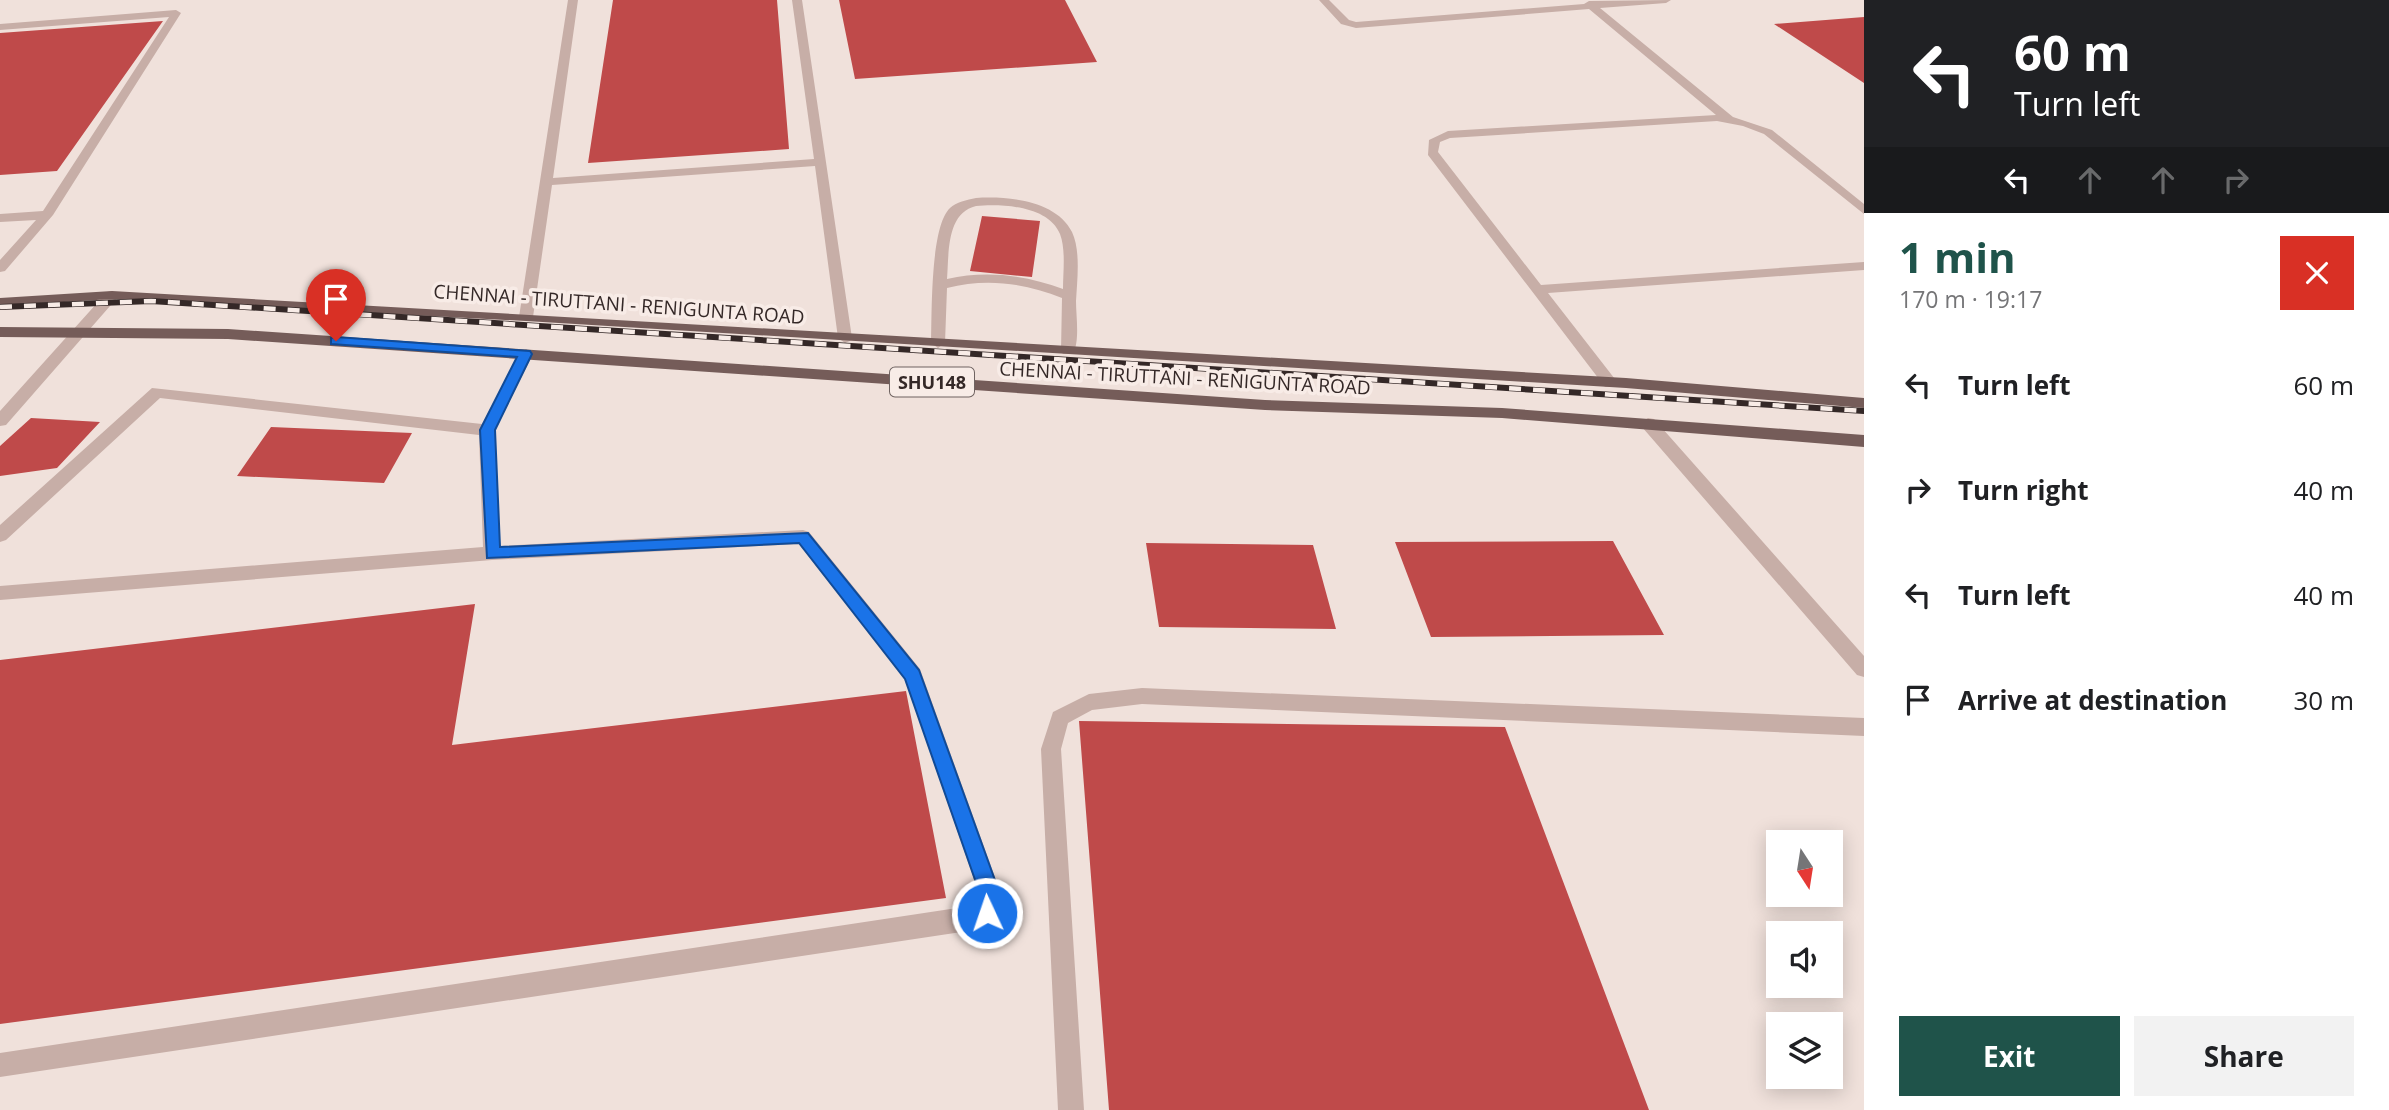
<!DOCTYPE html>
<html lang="en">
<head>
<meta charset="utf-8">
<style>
  :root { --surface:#fff; --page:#f2f2f2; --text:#202124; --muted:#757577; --accent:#1f534a }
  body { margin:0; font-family:"Open Sans",sans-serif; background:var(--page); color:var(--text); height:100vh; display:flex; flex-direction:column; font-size:26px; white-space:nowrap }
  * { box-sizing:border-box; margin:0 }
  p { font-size:23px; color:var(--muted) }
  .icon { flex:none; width:38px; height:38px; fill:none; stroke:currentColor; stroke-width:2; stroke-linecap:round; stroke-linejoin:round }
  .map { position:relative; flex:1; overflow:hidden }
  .sheet { display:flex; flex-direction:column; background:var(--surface); width:525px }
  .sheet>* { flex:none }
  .banner { background:#202124; color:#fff; overflow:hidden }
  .needle { width:46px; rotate:168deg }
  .tools { position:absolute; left:1766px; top:830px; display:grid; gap:14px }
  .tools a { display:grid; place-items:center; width:77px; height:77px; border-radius:0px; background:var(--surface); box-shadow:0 4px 18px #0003; font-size:35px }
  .pin { position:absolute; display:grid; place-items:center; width:60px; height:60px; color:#fff; margin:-72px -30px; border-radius:50% 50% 50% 0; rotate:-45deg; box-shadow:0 0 7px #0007 }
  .pin .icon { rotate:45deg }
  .me { position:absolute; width:77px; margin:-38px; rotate:357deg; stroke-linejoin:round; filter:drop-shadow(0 0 5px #0008) }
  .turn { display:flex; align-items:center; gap:24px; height:147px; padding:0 35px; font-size:32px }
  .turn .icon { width:91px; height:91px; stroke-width:2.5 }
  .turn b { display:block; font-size:49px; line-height:60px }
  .lanes { display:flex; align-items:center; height:66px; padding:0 35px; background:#0003; justify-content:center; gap:35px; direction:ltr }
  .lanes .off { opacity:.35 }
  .round { display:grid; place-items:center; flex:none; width:74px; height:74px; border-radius:0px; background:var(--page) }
  .head { display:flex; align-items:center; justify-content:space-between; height:119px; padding:0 35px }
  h1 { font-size:42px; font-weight:700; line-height:52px; color:var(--accent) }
  .button { display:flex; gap:14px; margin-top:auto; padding:14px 35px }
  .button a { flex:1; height:80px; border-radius:0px; background:var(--accent); color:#fff; font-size:28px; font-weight:700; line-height:80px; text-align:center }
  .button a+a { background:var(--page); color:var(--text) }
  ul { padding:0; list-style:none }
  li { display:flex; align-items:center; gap:21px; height:105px; padding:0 35px }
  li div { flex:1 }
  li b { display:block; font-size:26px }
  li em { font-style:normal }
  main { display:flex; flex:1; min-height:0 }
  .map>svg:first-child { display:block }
  .building { fill:#bf4a4a }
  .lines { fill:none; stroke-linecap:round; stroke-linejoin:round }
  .lane { fill:#c7aea7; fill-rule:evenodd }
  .street { fill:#c7aea7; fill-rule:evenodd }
  .primary { fill:#755c59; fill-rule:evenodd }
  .rail-casing { stroke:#342827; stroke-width:6 }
  .rail { stroke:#f8ece7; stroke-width:4.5; stroke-dasharray:12; stroke-linecap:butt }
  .route { fill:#1a73e8; stroke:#114b97; stroke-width:2 }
  .labels { text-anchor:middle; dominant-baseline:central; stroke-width:7; stroke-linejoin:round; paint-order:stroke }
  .shield { fill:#f8ece7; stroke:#6f6361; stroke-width:2 }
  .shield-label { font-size:18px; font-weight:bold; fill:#342827 }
  .street-label { font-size:19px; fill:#342827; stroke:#f8ece7 }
</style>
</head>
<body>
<main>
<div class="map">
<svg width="1864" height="1110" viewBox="0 0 1864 1110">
  <rect width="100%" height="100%" fill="#f0e1db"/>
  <path class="building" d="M613,0H777L789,149L588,163Z
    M839,0H1065L1097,62L855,79Z
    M1864,17V83L1774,24Z
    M163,21L57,171L0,175V33Z
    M982,216L1040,221L1032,277L970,271Z
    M31,418L100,422L57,468L0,476V446Z
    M271,427L412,433L384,483L237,476Z
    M1613,541L1664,635L1431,637L1395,542Z
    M1146,543L1313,545L1336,629L1159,627Z
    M475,604L452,745L906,691L946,898L0,1024V660Z
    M1079,721L1505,727L1649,1110H1109Z"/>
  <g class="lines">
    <path class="lane" d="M568,0H578L553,178L814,159L792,0H802L852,338L850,341L845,343L838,338L815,166L552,185L533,317L531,320H521L519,317Z
      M1319,0H1329L1349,20L1356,22L1584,4L1589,1L1671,0L1666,3L1600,8L1733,117L1772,130L1864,204V214L1764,134L1743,126L1717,121L1450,138L1440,142L1438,152L1541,285L1864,262V270L1548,293L1618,383L1615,387H1605L1428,155L1429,140L1448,131L1716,115L1589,9L1356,28L1341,24Z
      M176,10L181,13L53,215L5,271L0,272V260L36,220L0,222V214L43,211L169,17L0,30V24Z
      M976,198C1007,196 1056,200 1072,232C1081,251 1077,281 1076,301C1076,317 1080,340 1073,354H1063L1061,351L1062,298C1025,283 986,278 947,288L945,343L938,348L931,343C932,314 930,227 950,208C956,202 967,200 976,198ZM976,206C1001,204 1048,205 1060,234C1066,250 1063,272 1063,289C1026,275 986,270 947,279C949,254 946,213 976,206Z"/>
    <path class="street" d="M112,291L119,295L117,298L6,425L0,426V411L107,292Z
      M526,349L533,354L495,430L500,546L803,530L809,532L920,669L1001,894L995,921L968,931L0,1077V1053L977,905L979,894L905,679L799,544L492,560L0,600V586L483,547L479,435L160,398L6,540L0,542V525L152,388L482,424L519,354Z
      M1648,418L1654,419L1864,656V677L1857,675L1642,427L1640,423Z
      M1142,688L1864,718V736L1142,704L1092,710L1068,723L1061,749L1084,1110H1058L1041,749L1053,712L1089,694Z"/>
    <path class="primary" d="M112,291L1626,378L1864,398V408L1626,388L526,321L112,299L0,306V298Z
      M0,327L228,329L1265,400L1502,408L1864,435V447L1502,418L1265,410L228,339L0,337Z"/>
    <g class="rail-casing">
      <path id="rail" d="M0,307L151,301L1864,411"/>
    </g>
    <use href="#rail" class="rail"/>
  </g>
  <path class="route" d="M336,337L530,351L532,354L495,430L500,547L808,533L919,670L1000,894L994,920L987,923L980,920L977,913L980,894L905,679L799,543L487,558L480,430L517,357L331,344V338Z"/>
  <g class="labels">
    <rect class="shield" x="890" y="367.5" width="84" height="29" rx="5"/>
    <g class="shield-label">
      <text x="932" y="382">SHU148</text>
    </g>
    <g class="street-label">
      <text transform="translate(619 304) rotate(4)">CHENNAI - TIRUTTANI - RENIGUNTA ROAD</text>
      <text transform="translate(1185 378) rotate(3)">CHENNAI - TIRUTTANI - RENIGUNTA ROAD</text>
    </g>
  </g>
</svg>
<div class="tools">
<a><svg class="needle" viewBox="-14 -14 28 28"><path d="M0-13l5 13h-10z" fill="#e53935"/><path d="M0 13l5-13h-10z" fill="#757577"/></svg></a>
<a><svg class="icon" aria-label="sound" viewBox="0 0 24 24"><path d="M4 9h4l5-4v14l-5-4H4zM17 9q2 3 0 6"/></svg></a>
<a><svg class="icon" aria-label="layers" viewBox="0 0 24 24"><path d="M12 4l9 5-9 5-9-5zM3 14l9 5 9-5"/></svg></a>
</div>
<div class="pin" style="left:336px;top:341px;background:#d93025"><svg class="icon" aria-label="arrive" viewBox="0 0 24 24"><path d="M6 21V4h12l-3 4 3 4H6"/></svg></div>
<svg class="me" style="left:987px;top:913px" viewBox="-20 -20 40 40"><circle r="17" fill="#1a73e8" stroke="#fff" stroke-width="3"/><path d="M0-11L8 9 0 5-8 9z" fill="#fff"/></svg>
</div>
<section class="sheet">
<div class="banner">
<div class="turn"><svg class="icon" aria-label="left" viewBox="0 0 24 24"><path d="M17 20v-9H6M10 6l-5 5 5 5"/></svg><div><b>60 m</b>Turn left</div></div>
<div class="lanes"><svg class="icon" aria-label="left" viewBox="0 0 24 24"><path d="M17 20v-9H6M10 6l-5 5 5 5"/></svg><svg class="icon off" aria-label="ahead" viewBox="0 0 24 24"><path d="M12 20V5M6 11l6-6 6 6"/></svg><svg class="icon off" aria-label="ahead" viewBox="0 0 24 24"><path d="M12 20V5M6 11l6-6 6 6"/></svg><svg class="icon off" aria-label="right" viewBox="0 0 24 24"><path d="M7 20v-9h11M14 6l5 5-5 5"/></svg></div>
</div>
<div class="head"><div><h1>1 min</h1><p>170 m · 19:17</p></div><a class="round" style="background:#d93025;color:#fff"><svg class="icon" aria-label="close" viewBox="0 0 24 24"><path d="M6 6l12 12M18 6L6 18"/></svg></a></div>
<ul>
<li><svg class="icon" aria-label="left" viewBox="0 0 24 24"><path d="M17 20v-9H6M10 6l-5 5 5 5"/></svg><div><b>Turn left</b></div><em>60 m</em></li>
<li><svg class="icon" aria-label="right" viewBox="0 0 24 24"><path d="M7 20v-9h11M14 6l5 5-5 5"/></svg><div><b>Turn right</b></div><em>40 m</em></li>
<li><svg class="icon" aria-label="left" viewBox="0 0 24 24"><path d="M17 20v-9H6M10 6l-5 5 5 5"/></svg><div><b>Turn left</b></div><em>40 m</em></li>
<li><svg class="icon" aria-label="arrive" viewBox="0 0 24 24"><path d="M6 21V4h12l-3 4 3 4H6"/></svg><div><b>Arrive at destination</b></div><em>30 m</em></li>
</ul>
<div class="button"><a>Exit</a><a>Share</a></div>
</section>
</main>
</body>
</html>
